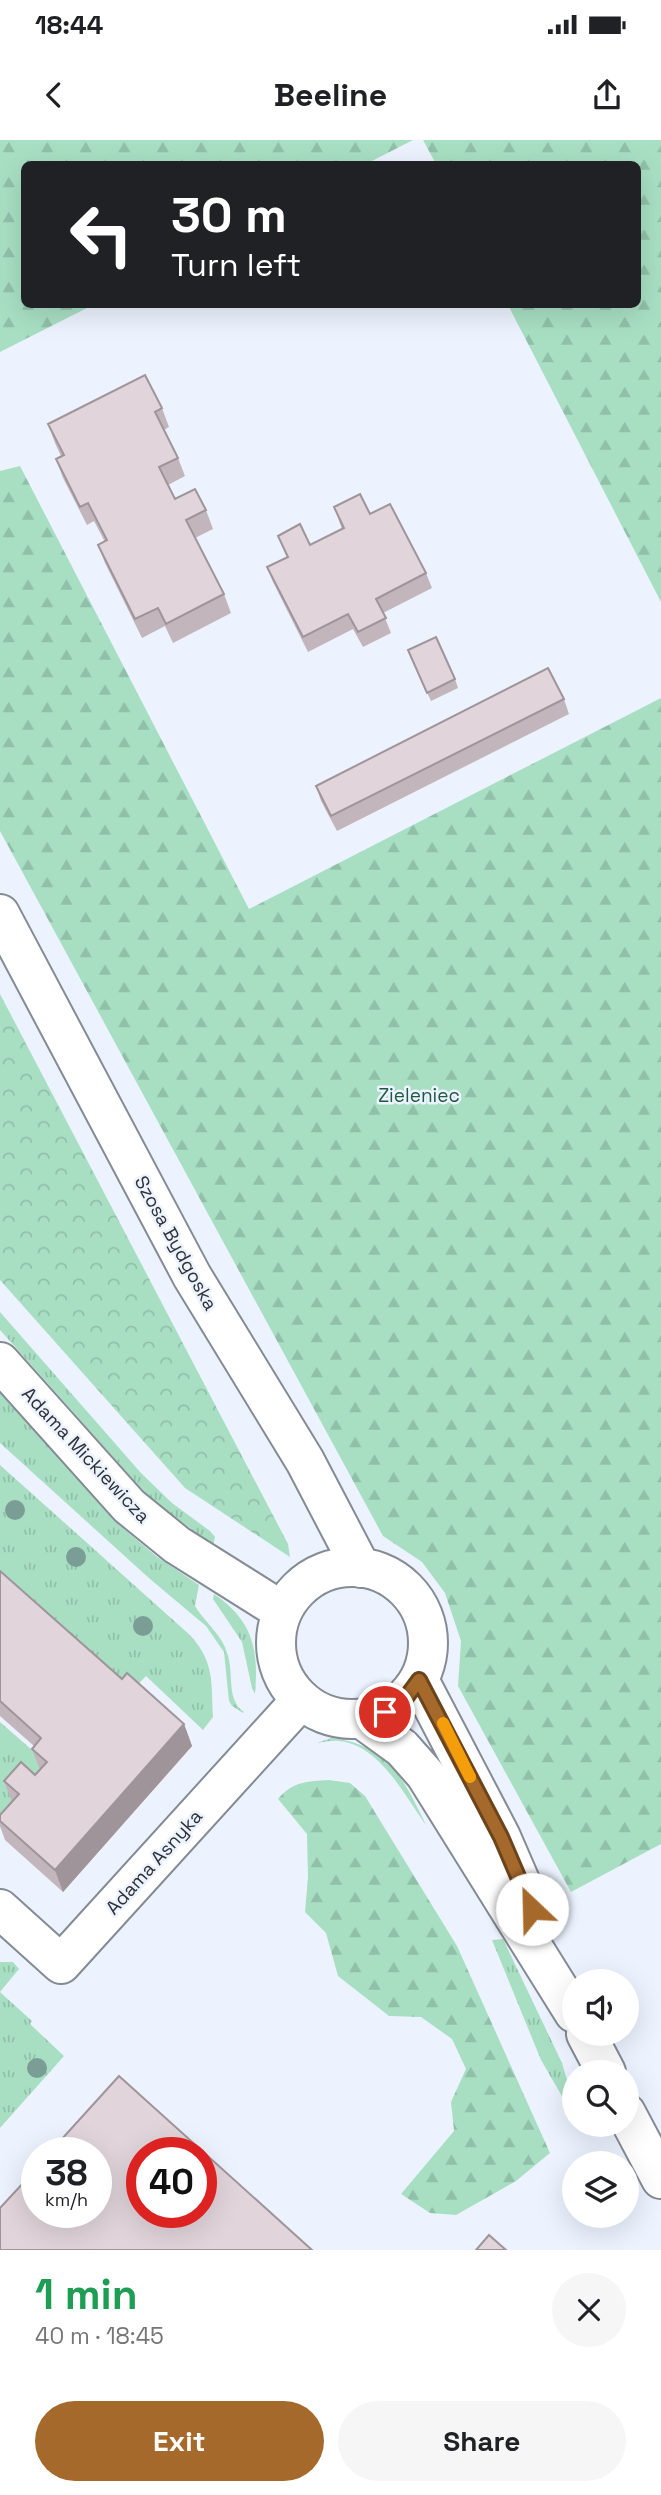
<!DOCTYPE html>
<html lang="en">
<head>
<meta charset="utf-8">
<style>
  :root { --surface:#fff; --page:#f6f6f6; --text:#202124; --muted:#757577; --accent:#a5692b }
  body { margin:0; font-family:"Space Grotesk",sans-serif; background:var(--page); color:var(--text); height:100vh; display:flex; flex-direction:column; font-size:26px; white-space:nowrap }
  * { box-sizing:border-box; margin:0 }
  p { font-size:23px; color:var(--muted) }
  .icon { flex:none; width:38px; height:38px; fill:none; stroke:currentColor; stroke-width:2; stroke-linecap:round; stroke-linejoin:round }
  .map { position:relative; height:2110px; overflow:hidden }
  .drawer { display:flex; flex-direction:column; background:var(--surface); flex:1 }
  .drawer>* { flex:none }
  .hud { position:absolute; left:21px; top:21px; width:620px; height:147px; border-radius:10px; box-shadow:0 7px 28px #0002; background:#202124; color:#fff; overflow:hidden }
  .tools { position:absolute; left:562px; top:1829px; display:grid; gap:14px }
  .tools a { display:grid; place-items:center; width:77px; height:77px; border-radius:50%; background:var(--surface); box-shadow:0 7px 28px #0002; font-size:35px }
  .speed { position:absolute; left:21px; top:1997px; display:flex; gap:14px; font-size:35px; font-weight:700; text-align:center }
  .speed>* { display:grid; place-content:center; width:91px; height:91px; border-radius:50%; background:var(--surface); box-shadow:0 7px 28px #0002; line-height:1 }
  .speed small { font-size:18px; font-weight:400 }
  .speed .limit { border:10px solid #d22; background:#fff; color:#111 }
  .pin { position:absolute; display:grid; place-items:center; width:60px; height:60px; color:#fff; margin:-30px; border:4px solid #fff; border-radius:50%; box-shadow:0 2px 7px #0007 }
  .me { position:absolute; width:77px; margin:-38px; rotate:336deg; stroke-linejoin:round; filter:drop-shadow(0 0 5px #0008) }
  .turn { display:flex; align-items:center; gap:24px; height:147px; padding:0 35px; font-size:32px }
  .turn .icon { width:91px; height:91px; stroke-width:2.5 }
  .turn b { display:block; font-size:49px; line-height:60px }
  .round { display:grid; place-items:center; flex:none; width:74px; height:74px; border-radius:37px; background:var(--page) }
  .head { display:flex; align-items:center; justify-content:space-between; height:119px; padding:0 35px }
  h1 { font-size:42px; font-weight:700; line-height:52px; color:#1e9e55 }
  .primary-button { display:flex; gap:14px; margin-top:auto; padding:14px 35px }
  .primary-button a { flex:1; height:80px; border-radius:42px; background:var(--accent); color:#fff; font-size:28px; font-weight:700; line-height:80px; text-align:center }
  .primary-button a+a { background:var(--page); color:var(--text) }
  .status { display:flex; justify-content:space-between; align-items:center; height:49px; padding:0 35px; background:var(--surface); direction:ltr }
  .status svg { height:19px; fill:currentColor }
  header { display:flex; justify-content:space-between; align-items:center; height:91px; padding:0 35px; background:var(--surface); font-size:32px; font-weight:700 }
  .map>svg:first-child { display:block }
  .grass { fill:url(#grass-tufts) }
  .forest { fill:url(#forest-firs) }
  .park { fill:url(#park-crowns) }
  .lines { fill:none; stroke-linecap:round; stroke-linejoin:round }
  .street-casing { stroke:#858b95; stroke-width:42 }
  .secondary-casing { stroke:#858b95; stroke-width:42 }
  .street { stroke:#fff; stroke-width:38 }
  .secondary { stroke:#fff; stroke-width:38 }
  .tree { fill:#7a9e95 }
  .wall { fill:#c2b6bc }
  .shaded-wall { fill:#9e9499 }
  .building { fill:#e1d4db; stroke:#9e9499; stroke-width:2; fill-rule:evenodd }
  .route-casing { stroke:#6b441c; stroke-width:18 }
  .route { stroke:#a5692b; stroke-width:12 }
  .slow { stroke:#f59e0b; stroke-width:12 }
  .labels { text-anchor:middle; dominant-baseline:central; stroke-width:5; stroke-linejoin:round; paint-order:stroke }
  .park-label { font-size:19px; fill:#1d583f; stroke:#ecf3fe }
  .street-label { font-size:19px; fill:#2e3135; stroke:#ecf3fe }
</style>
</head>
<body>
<div class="status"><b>18:44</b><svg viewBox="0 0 49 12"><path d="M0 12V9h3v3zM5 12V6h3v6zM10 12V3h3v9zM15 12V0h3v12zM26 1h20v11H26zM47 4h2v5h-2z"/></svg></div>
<header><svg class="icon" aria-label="back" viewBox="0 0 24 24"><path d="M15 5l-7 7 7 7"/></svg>Beeline<svg class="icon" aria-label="share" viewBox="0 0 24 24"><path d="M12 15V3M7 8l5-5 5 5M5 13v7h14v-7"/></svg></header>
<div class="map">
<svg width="661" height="2110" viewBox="0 0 661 2110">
  <defs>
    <pattern id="grass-tufts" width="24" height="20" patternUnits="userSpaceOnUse" patternTransform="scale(1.75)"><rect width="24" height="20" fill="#a8dfc3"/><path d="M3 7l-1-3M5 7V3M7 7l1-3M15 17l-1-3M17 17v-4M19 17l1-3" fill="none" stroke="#91c0a8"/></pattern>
    <pattern id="forest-firs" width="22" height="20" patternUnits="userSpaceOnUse" patternTransform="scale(1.75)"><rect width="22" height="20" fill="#a8dfc3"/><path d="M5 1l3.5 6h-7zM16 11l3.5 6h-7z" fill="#91c0a8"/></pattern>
    <pattern id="park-crowns" width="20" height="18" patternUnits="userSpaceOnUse" patternTransform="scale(1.75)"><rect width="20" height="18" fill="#a8dfc3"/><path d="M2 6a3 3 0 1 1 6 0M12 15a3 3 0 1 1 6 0" fill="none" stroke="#91c0a8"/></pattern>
  </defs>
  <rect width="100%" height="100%" fill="#ecf3fe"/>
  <path class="grass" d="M0,1172L141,1333L172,1363L210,1391L215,1397L213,1406L147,1355L0,1190Z
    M0,1251L117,1383L156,1416L199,1445L195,1466C206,1484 223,1495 228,1516C234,1536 226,1559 244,1572L243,1573L232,1566L229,1561L224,1512L206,1486L150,1439L0,1303Z
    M0,1325L191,1496C215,1524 211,1542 213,1577L203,1590L146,1536L128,1555L0,1440Z
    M214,1454C252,1480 259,1508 255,1554L252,1548L242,1502L213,1459Z
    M0,1582L47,1623L18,1668L0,1688Z
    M331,1598C389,1605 403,1638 426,1685C404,1655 380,1605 339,1601C332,1600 324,1602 317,1603Z
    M503,1799L562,1923L569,1947L570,1970L541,1920L492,1800Z
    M0,1822H13L19,1829L0,1852L32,1881L30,1884L64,1916L0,1988Z"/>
  <path class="forest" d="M0,0H413L366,24H24V164L93,165L0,212Z
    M423,0H661V462L508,165L637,164V24H436Z
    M20,326L249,769L661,558V1704L571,1752L458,1546L461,1501L445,1453L422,1422L383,1396L0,691V331Z
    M329,1640L350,1643L365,1656L457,1806L550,2013L516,2041L456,2075L430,2073L401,2054L454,1991L451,1962L466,1929L452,1899L421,1877L389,1876L338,1836L326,1793L305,1772L308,1737L307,1694L278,1659C292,1642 307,1641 329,1640Z"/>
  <path class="park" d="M0,854L288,1404L290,1417L185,1348L0,1140Z"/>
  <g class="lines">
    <g class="street-casing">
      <path id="street" d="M0,1769L61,1824L301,1560"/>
    </g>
    <g class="secondary-casing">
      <path id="secondary" d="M0,774L192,1136L305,1321L361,1428
        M0,1222L129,1366L177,1405L282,1471
        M276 1503a76 76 0 1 1 152 0a76 76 0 1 1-152 0Z
        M419,1540L501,1697L533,1771
        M362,1579L402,1608L425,1634L574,1873
        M586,1894L606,1932
        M626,1973L661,2039"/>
    </g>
    <use href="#street" class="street"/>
    <use href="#secondary" class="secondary"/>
  </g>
  <g class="tree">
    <circle cx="15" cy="1370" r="10"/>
    <circle cx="76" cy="1417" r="10"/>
    <circle cx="143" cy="1486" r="10"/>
    <circle cx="37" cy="1928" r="10"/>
  </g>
  <path class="wall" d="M162,268L169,287L164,290L178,318L185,336L168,345L175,359L206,370L213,389L195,398L224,454L231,473L173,503L165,486L142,498L105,423L98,405L105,402L94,381L87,385L63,338L56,319L61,316L55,303L48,284Z
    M334,367L370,374L426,433L432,448L383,473L391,493L363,507L353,489L308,512L273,442L267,427L287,418L278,396L310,405L342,389Z
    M408,510L455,539L458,548L431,561Z
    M564,559L569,574L337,691L321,661L316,646Z
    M0,1431L122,1539L184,1584L192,1606L63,1752L5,1700L0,1686V1675L12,1662L4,1641L35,1635L40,1630L32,1609L34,1606L0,1576Z"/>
  <path class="shaded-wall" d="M184,1584L192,1606L63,1752L55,1730Z"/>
  <path class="building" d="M145,235L162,268L155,272L178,318L159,327L175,359L195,349L206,370L186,380L224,454L166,484L158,468L135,479L98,405L107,400L88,363L80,367L56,319L64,315L48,284Z
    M360,354L370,374L390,364L426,433L376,459L386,478L358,492L348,474L303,497L267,427L288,417L278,396L300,384L310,405L344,388L334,367Z
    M436,497L455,539L427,553L408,510Z
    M548,528L564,559L331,676L316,646Z
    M0,1431L122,1539L127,1533L184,1584L55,1730L0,1681V1675L19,1654L4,1641L21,1622L35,1635L47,1622L32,1609L41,1598L0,1561Z
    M119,1936L312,2110H0V2068L37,2028V2072H96V2012H50ZM142,2012H201V2072H142Z
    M489,2095L506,2110H476Z"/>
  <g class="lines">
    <g class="route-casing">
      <path id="route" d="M385,1572L405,1559L419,1540L501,1697L532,1769"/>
    </g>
    <use href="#route" class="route"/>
    <path class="slow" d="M443,1583L470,1637"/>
  </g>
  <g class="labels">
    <g class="park-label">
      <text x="419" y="955">Zieleniec</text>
    </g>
    <g class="street-label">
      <text transform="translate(176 1103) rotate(61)">Szosa Bydgoska</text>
      <text transform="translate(86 1315) rotate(47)">Adama Mickiewicza</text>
      <text transform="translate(154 1722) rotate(-48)">Adama Asnyka</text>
    </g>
  </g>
</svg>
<div class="tools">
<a><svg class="icon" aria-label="sound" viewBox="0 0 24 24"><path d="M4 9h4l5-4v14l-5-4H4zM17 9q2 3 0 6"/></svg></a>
<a><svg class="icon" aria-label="search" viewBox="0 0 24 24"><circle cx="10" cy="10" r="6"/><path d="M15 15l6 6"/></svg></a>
<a><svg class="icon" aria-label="layers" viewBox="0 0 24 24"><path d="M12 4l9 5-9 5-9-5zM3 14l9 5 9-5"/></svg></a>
</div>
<div class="speed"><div>38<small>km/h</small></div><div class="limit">40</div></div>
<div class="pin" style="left:385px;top:1572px;background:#d93025"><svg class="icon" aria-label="arrive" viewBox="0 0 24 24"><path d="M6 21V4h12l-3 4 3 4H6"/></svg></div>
<svg class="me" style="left:532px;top:1769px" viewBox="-20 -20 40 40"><circle r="19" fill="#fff"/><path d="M0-13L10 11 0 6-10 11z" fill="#a5692b"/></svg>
<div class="hud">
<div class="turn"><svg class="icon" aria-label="left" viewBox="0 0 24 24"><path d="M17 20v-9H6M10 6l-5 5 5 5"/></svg><div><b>30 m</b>Turn left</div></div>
</div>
</div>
<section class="drawer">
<div class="head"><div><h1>1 min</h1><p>40 m · 18:45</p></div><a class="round"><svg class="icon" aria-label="close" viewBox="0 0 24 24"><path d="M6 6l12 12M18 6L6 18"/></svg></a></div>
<div class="primary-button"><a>Exit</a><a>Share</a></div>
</section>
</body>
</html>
